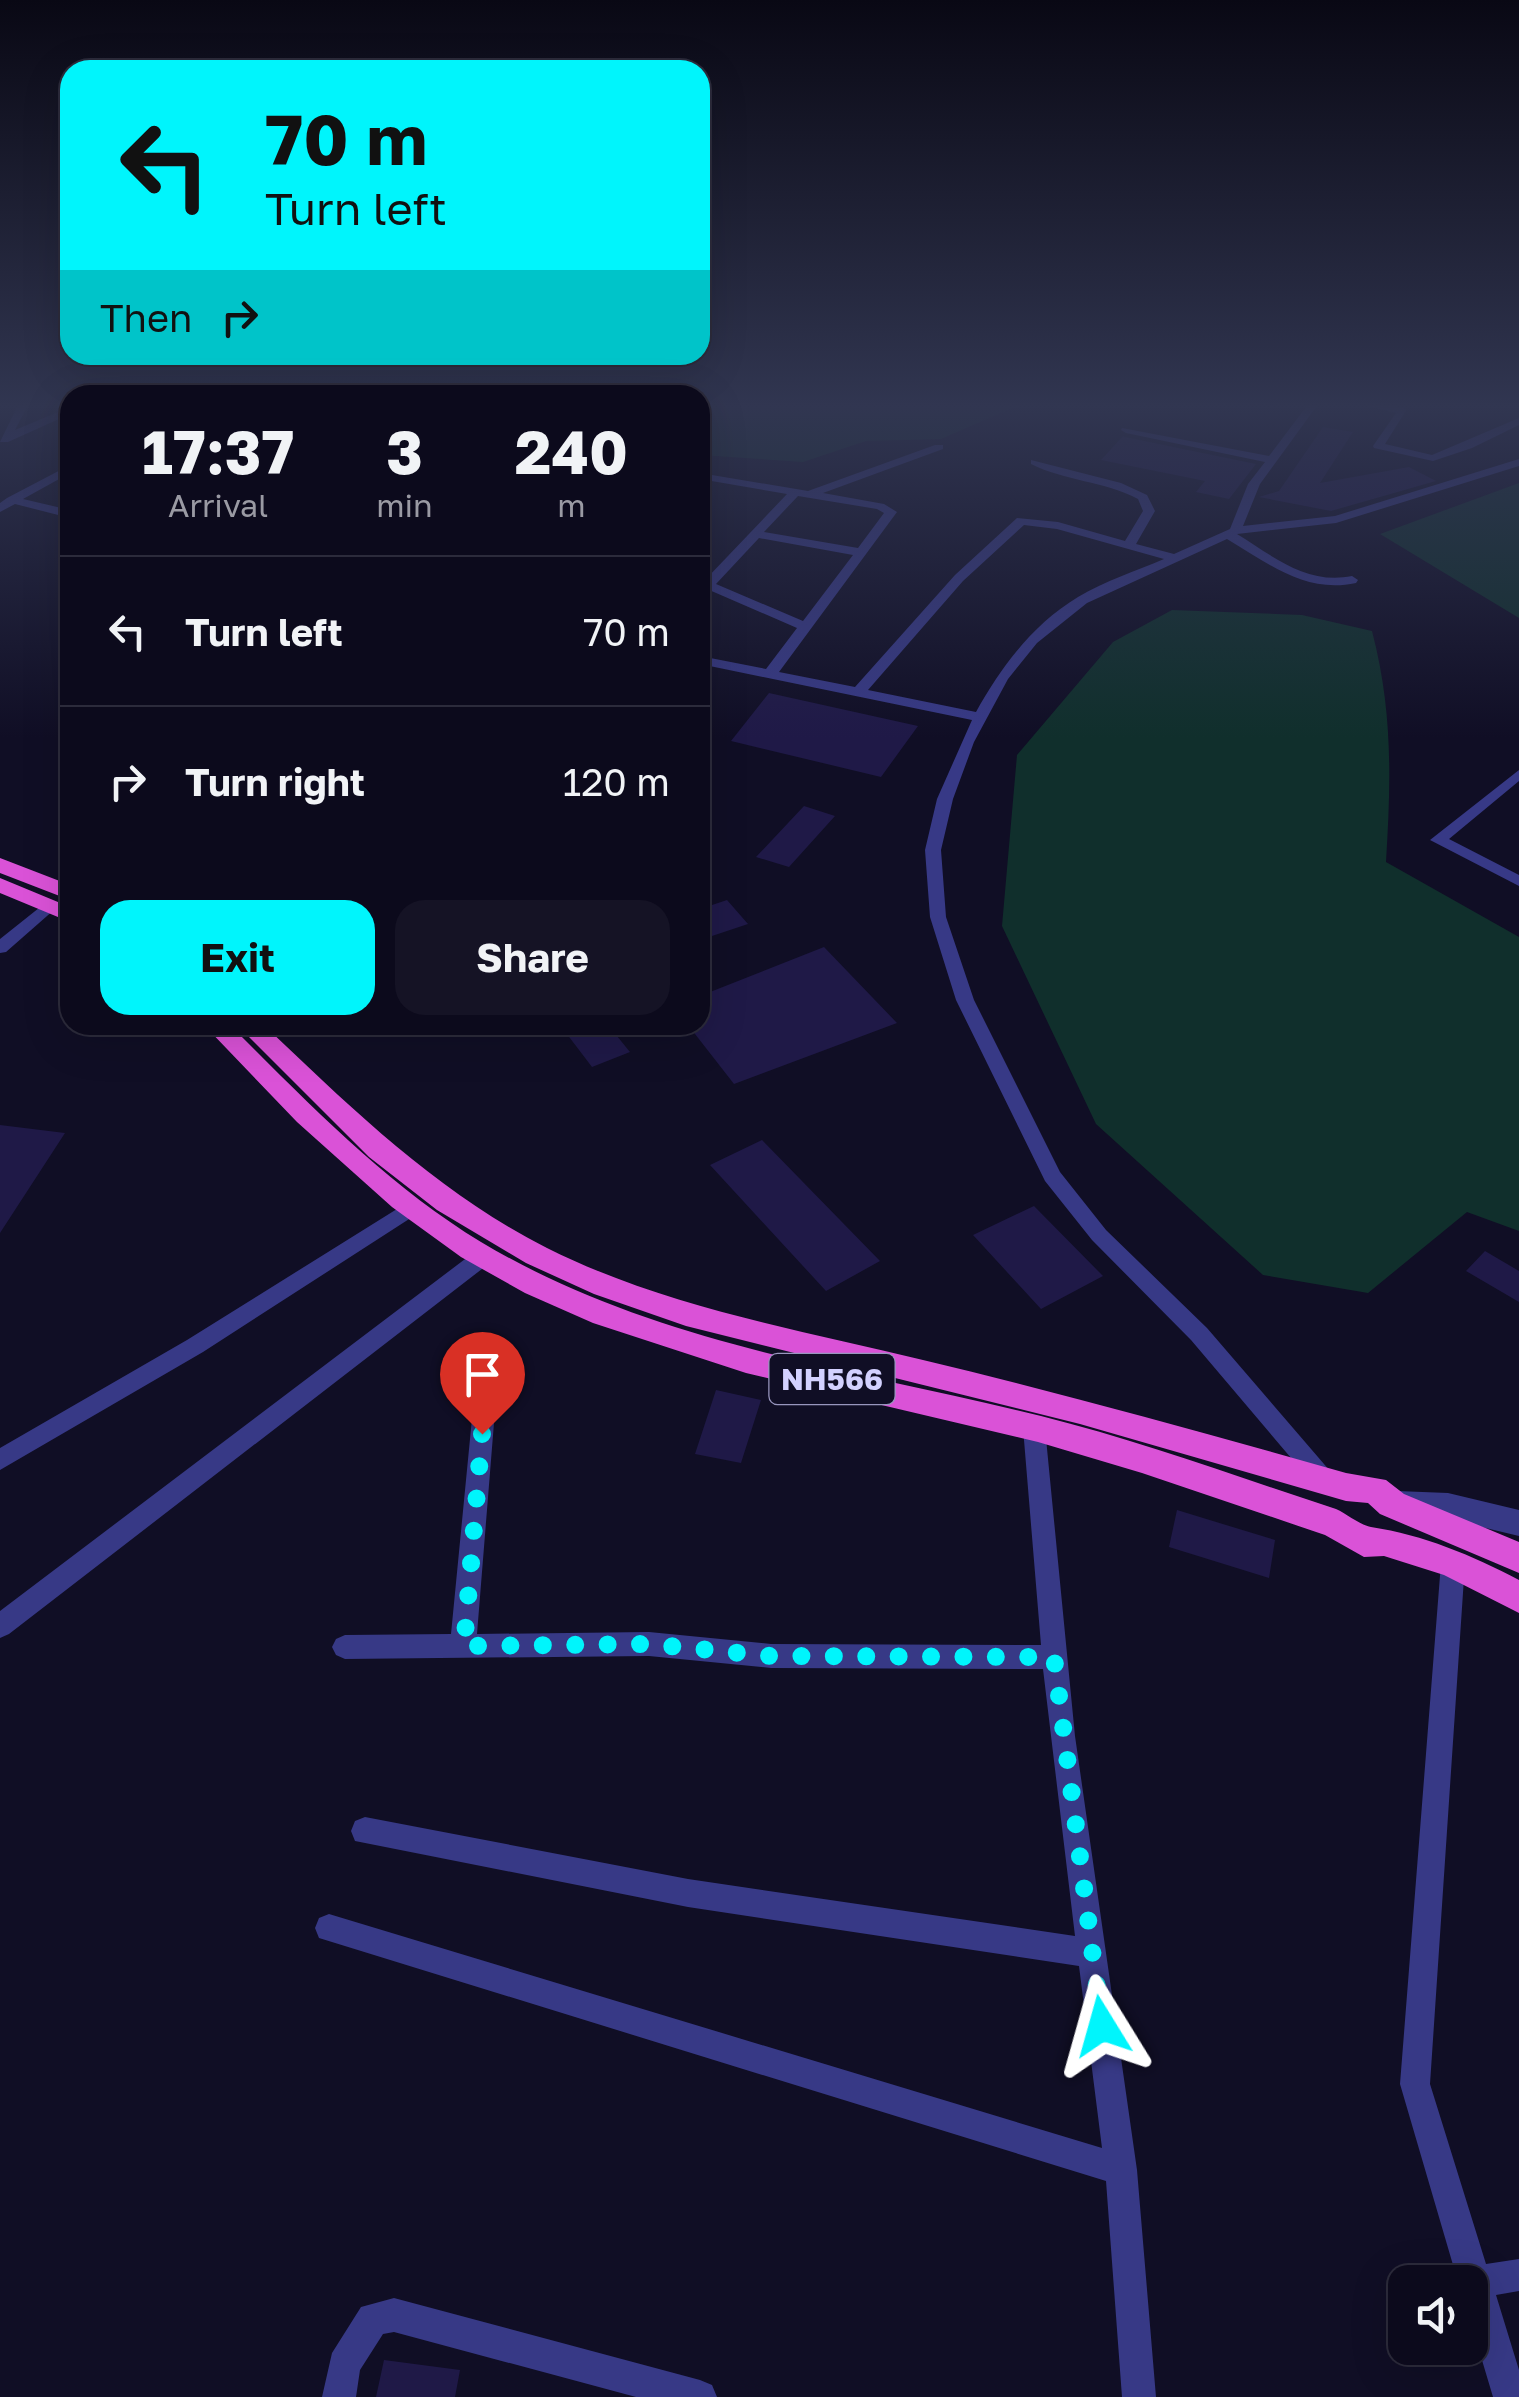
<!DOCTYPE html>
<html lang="en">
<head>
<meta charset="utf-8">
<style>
  :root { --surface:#0c0a1c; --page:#151325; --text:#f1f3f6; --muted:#9a9aa3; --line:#2c2b3b; --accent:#00f5fc }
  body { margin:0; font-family:"Golos Text",sans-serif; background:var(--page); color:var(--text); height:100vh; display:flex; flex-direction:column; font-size:38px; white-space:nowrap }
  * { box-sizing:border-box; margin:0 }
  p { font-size:32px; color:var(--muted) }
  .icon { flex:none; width:55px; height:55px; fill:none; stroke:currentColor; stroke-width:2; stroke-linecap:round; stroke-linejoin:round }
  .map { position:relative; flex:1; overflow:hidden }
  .sheet { position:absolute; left:60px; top:385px; width:650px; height:650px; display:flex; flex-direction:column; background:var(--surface); border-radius:30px; box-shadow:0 10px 40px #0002,0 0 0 2px var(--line) }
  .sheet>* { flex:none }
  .guide { position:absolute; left:60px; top:60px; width:650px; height:305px; border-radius:30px; box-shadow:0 10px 40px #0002,0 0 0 2px var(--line); background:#00f5fc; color:#111; overflow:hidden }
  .controls { position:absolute; left:1388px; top:2265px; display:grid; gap:20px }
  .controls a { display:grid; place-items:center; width:100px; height:100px; border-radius:20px; background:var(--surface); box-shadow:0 10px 40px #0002,0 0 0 2px var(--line); font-size:50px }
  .pin { position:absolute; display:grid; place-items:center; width:85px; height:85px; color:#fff; margin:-102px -42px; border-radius:50% 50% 50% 0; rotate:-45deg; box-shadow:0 0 10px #0007 }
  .pin .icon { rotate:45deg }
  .me { position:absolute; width:110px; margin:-55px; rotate:352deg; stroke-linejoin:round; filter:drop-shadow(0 0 8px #0008) }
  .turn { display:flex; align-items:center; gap:35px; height:210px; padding:0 40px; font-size:45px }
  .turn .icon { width:130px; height:130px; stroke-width:2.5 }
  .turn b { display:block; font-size:70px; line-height:85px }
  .then { display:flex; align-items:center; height:95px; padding:0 40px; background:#0003; gap:20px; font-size:38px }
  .eta { display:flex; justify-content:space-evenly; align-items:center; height:170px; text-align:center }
  .eta b { font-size:60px; font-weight:700; line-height:70px }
  .cta { display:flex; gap:20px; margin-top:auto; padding:20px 40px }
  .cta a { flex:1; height:115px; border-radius:30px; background:var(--accent); color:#111; font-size:40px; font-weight:700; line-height:115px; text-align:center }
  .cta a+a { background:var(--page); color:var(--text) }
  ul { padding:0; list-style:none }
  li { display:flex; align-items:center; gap:30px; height:150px; padding:0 40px; border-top:2px solid var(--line) }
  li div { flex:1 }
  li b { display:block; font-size:38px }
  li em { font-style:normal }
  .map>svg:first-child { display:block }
  .green { fill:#102f2c }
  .building { fill:#1f1947 }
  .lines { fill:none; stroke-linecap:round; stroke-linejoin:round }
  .minor { fill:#373986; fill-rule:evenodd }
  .tertiary { fill:#373986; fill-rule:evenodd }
  .trunk { fill:#da52d7; fill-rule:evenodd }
  .route { stroke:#00f5fc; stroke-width:18; stroke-dasharray:0 32.4 }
  .labels { text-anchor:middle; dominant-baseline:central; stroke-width:10; stroke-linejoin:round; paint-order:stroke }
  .shield { fill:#100e25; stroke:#9896be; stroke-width:2.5 }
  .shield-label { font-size:30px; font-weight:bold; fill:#d3d1ff }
</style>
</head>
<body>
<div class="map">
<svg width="1519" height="2397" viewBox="0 0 1519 2397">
  <rect width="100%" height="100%" fill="#100e25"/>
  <path class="green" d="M700,403H1024L941,439L866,441L803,462L700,455Z
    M1519,483V618L1380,534Z
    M1172,610L1302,615L1372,631C1393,711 1391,781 1386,862L1519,937V1231L1467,1212L1368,1293L1263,1275L1096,1124L1002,926L1017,755L1113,642Z"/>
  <path class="building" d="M1323,427L1353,432L1320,483L1409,467L1436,481L1331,511L1259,497L1279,491Z
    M1123,436L1125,437L1256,464L1229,499L1196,492L1205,481L1101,460Z
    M769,693L918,726L881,777L731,741Z
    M804,806L835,816L789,867L756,857Z
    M727,900L748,924L700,940V909Z
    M824,947L897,1023L734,1084L688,1025H700V996Z
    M560,1025H608L630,1052L592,1067Z
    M0,1125L65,1133L0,1233Z
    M762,1140L880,1261L826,1291L710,1165Z
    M1034,1206L1103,1276L1041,1309L973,1235Z
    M1485,1251L1519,1271V1302L1466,1271Z
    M716,1390L761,1400L741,1463L695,1454Z
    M1177,1510L1275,1540L1269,1578L1169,1547Z
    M384,2360L460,2370L455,2397H376Z"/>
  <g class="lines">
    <path class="minor" d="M19,403H29L15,430L70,407V414L8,442H0Z
      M1309,403H1319L1260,484L1243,526L1335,516L1519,459V466L1336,523L1237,534C1274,557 1307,585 1352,576L1358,580L1356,583C1306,594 1269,564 1227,539L1087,603L1037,643L1008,679L974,742L953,799L941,850L946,917L974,1000L1060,1172L1106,1230L1207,1328L1330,1471L1334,1478L1330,1485L1322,1488L1314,1485L1191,1340L1092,1240L1045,1181L956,1000L930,917L925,850L937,799L972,720L700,664V656L766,669L797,628L700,586V577L706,579L787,494L700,479V473L808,491L935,445H943V449L823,493L884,504L897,512L779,672L855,687L955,575L1017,518L1058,522L1125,541L1143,511L1138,499C1104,481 1065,481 1031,464V460L1121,483L1147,495L1155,511L1136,544L1174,554L1230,529L1248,484L1265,462L1126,433L1121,430L1122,428L1269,456ZM798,496L877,509L884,513L858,548L764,532ZM1024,525L1057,529L1164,559C1136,571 1105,581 1078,597C1033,624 1001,667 976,712L868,690L963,581ZM759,538L853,555L803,621L716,584Z
      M1357,403H1376L1407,409L1385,444L1432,455L1519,418V425L1472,448L1433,461L1374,448L1373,446L1396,413Z
      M70,465V473L23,499L70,510V518L15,504L0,512V503L7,498Z
      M1519,770V781L1449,839L1519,875V886L1430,840Z
      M49,900L57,905L55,909L6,952L0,953V939Z
      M413,1199L420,1202L423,1207L420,1212L203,1352L0,1470V1448L187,1340Z
      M484,1248L491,1250L494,1256L491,1262L9,1634L0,1638V1611L477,1250Z
      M485,1389L493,1391L496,1398L477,1634L649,1632L771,1644L1041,1645L1023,1428L1026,1421L1034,1418L1042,1421L1045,1428L1075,1736L1137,2170L1156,2397H1122L1106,2181L319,1938L315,1928L319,1918L329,1914L1102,2148L1079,1966L688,1907L355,1841L351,1831L355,1821L365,1817L688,1879L1075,1936L1043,1669L771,1668L649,1656L345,1659L336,1655L332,1647L336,1639L345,1635L451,1634L474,1398L477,1391Z
      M1453,1552L1462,1555L1465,1563L1430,2084L1486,2264L1519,2259V2291L1496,2295L1519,2370V2397H1493L1470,2320V2282H1458L1400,2084L1441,1563L1444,1555Z
      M394,2298L700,2380L712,2385L717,2397H636L394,2332L383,2334L360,2370L356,2397H322L332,2353L361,2307Z"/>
    <path class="tertiary" d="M1397,1491L1448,1493L1519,1510V1536L1448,1519L1387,1513L1382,1504L1387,1495Z"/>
    <path class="trunk" d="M0,858L70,885V900L0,873Z
      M0,878L70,907V922L0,893Z
      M204,1025H230C308,1103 387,1185 481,1242C652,1344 851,1369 1041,1416C1141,1441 1238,1477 1336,1509C1347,1514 1360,1525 1371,1527C1424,1535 1471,1555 1519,1580V1613L1444,1575L1384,1556L1364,1557L1325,1535L1142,1473L1038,1442L746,1373L593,1323L525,1293L461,1257L392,1207L297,1122Z
      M237,1025H264C352,1109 437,1192 547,1248C665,1307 796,1329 923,1360C1065,1394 1205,1433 1346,1473L1386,1480L1404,1494L1519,1542V1573L1380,1514L1368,1503L1346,1501L1080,1424L686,1326L594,1294L526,1263L437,1210L369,1157Z"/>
  </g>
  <linearGradient id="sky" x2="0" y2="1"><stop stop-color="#090814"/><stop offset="0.55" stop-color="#313651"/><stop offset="1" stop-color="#313651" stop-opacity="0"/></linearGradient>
  <rect width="1519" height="738" fill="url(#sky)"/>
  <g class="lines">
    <path class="route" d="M482,1434L464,1646L649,1644L771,1656L1054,1657L1102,2026"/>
  </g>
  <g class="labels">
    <rect class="shield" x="769.5" y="1354" width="125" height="50" rx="8"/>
    <g class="shield-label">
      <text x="832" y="1379">NH566</text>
    </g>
  </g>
</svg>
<div class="controls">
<a><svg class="icon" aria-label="sound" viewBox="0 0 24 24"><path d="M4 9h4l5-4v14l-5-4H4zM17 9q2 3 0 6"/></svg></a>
</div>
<div class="pin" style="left:482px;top:1434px;background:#d93025"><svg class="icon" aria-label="arrive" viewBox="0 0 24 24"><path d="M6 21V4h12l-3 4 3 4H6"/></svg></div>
<svg class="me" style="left:1102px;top:2026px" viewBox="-20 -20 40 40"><path d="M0-17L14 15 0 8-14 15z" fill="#00f5fc" stroke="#fff" stroke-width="4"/></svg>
<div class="guide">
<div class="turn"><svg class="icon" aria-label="left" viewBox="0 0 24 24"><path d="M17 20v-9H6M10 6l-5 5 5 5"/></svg><div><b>70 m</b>Turn left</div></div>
<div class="then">Then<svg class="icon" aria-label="right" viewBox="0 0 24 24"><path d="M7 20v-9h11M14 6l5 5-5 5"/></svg></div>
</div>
<section class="sheet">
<div class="eta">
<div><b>17:37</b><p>Arrival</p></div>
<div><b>3</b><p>min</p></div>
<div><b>240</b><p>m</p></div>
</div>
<ul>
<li><svg class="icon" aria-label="left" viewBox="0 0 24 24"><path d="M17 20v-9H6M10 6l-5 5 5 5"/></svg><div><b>Turn left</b></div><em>70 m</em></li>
<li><svg class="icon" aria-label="right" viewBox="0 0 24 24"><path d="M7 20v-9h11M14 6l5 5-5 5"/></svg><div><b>Turn right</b></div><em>120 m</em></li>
</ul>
<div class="cta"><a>Exit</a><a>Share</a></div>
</section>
</div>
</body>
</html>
